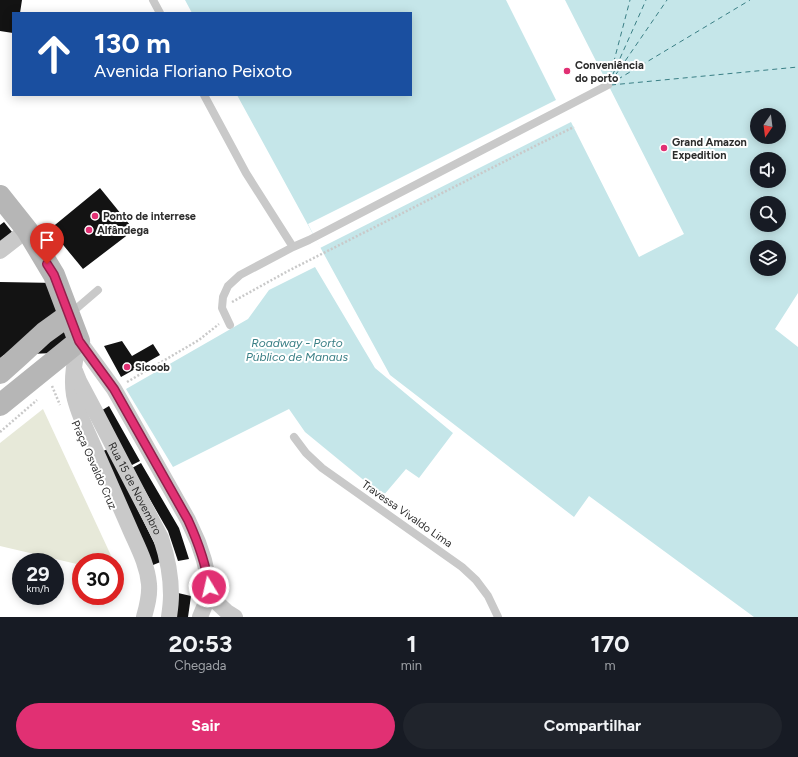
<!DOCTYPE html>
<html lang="pt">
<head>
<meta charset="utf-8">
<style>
  :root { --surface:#171b24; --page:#20242c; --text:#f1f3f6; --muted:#9ea1a6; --accent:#e13073 }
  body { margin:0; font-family:Figtree,sans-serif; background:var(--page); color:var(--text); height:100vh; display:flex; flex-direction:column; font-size:15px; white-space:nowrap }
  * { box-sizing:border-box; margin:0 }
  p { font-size:13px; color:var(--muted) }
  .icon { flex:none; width:22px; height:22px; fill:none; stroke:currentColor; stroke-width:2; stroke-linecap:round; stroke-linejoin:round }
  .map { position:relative; height:617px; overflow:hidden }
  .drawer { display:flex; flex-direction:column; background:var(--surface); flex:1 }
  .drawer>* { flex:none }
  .hud { position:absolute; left:12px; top:12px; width:400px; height:84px; border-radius:0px; box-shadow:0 2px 10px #0003; background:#1a4fa0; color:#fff; overflow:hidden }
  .needle { width:26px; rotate:194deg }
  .buttons { position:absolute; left:750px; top:108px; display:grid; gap:8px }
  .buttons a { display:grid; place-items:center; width:36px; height:36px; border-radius:50%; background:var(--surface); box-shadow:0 2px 10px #0003; font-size:20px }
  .speed { position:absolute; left:12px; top:553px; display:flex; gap:8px; font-size:20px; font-weight:700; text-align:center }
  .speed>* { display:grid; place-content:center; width:52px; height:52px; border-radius:50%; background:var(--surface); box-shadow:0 2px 10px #0003; line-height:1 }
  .speed small { font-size:10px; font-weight:400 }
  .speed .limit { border:6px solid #d22; background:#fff; color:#111 }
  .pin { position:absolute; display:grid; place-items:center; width:34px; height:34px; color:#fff; margin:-41px -17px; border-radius:50% 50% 50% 0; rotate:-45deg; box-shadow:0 0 4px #0007 }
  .pin .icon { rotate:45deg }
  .me { position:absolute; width:44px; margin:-22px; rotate:351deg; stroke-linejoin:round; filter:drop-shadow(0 0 3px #0008) }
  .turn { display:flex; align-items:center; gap:14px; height:84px; padding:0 16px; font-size:18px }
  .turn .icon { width:52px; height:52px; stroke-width:2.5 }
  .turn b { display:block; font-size:28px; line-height:34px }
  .eta { display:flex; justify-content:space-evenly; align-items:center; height:68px; text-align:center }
  .eta b { font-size:24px; font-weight:700; line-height:28px }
  .button { display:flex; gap:8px; margin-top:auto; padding:8px 16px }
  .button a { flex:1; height:46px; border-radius:24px; background:var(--accent); color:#fff; font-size:16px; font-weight:700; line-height:46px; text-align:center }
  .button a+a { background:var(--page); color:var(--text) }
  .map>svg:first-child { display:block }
  .green { fill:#e7e9d9 }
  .water { fill:#c5e6e9; fill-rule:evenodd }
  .pier { fill:#fff }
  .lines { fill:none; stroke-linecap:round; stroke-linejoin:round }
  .ferry { stroke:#3a7f85; stroke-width:1; stroke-dasharray:5 4; stroke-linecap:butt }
  .building { fill:#131313 }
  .path { stroke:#c9c9c9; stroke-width:2.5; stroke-dasharray:2 2; stroke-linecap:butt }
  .lane { stroke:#c9c9c9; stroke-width:8 }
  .street { stroke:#c9c9c9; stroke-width:16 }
  .secondary { stroke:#b6b6b6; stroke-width:22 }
  .route-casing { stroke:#921f4b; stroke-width:10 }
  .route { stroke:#e13073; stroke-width:7 }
  .poi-dot { fill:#e13073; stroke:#fff; stroke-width:1.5 }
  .labels { text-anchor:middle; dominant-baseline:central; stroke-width:4; stroke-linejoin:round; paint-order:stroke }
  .poi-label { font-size:11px; font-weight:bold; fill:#2c2c2c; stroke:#fff; text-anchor:start }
  .street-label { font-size:11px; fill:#2c2c2c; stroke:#fff }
  .water-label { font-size:12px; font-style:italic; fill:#3a7f85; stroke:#fff }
</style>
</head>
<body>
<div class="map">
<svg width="798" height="617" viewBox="0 0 798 617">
  <rect width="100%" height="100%" fill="#fff"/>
  <path class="green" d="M43,409L114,562H81V565L0,546V443Z"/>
  <path class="water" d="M185,0H798V617H754L589,496L574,517L390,375L237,95H411V13H192ZM757,115H779V137H757ZM757,159H779V181H757ZM757,203H779V225H757ZM757,247H779V269H757Z
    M315,267L375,368L453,433L419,478L406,469L383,496L305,432L289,409L173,467L126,389L248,319L269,290Z"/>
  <path class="pier" d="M506,0H565L684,234L639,257L571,122L320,248L308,224L556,100Z
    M798,293V347L775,329Z"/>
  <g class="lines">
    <path class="ferry" d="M609,80L630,0
      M609,83L646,0
      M610,83L667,0
      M610,84L750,0
      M611,85L798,67"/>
  </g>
  <path class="building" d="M0,0H22L20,13H13V33L0,31Z
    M100,188L134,230L83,269L50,229Z
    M4,222L12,232L0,243V225Z
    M0,282L57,283L85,333L54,353L4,355L0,358Z
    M122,341L132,356L153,344L160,355L121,377L104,346Z
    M109,406L140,461L130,466L99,412Z
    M108,449L163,561L153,565L98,453Z
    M141,463L179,528L189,559L178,561L168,531L132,468Z
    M178,593L191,596L188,617H175Z"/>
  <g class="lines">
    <path class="path" d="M232,302L288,271L541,143L574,127
      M127,382L199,340L219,324
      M52,386L60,405
      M0,432L37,400"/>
    <path class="lane" d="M153,0L160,13
      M204,95L246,173L293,247
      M70,314L98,290
      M230,325L222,308L223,297L228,286L240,275L293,247L309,240L608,85
      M294,437L306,453L322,468L462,567L476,580L488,596L498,617"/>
    <g class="street">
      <path d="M0,251L27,230"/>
      <path d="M79,341L114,389L188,520L198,542L204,560L208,578L209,595L200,617"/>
      <path d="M79,341C75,360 71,377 74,395C77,410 84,425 90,438C103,468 116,498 129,527C137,546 147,563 149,584C150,596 147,606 144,617"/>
      <path id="s1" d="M75,371L79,381L96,413L161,538C167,556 171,575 171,595C171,602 170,610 169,617"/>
      <path d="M209,595L227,612L235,617"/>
    </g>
    <path class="secondary" d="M0,196L27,230L54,275L79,341L0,405
      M0,373L19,356L44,333L69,315"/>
  </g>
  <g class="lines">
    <g class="route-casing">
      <path id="route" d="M47,264L54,275L79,341L114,389L188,520C198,542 206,563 209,587"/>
    </g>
    <use href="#route" class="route"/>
  </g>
  <g class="poi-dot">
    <circle cx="567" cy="71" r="4"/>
    <circle cx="664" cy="148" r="4"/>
    <circle cx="95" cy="216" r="4"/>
    <circle cx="89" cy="230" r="4"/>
    <circle cx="127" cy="367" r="4"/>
  </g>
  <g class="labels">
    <g class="poi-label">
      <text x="575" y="65">Conveniência<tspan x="575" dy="13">do porto</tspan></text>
      <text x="672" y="142">Grand Amazon<tspan x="672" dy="13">Expedition</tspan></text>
      <text x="103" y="216">Ponto de interrese</text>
      <text x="97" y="230">Alfândega</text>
      <text x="135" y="367">Sicoob</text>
    </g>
    <g class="street-label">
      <text transform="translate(94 465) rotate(66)">Praça Osvaldo Cruz</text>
      <text stroke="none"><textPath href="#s1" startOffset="132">Rua 15 de Novembro</textPath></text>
      <text transform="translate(407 514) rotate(35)">Travessa Vivaldo Lima</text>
    </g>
    <g class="water-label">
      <text x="297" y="343">Roadway - Porto<tspan x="297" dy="14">Público de Manaus</tspan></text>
    </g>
  </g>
</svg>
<div class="buttons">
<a><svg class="needle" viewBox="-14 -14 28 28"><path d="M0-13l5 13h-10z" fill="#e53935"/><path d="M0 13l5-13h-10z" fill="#9ea1a6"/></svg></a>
<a><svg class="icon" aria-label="sound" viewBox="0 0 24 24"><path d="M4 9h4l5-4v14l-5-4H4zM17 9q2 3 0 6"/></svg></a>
<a><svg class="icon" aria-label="search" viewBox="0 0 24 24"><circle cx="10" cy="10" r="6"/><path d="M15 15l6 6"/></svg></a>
<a><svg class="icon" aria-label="layers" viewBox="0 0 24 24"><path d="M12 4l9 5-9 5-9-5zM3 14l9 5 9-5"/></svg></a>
</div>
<div class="speed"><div>29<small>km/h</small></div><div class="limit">30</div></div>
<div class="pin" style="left:47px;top:264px;background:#d93025"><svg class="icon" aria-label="arrive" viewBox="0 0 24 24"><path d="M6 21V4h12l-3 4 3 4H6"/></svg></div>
<svg class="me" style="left:209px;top:587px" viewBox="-20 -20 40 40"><circle r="17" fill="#e13073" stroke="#fff" stroke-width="3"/><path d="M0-11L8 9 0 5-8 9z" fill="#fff"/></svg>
<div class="hud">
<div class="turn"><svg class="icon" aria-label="ahead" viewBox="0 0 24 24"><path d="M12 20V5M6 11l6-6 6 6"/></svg><div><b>130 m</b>Avenida Floriano Peixoto</div></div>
</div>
</div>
<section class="drawer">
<div class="eta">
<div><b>20:53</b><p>Chegada</p></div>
<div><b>1</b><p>min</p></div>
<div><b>170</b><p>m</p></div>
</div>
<div class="button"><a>Sair</a><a>Compartilhar</a></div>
</section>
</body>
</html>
